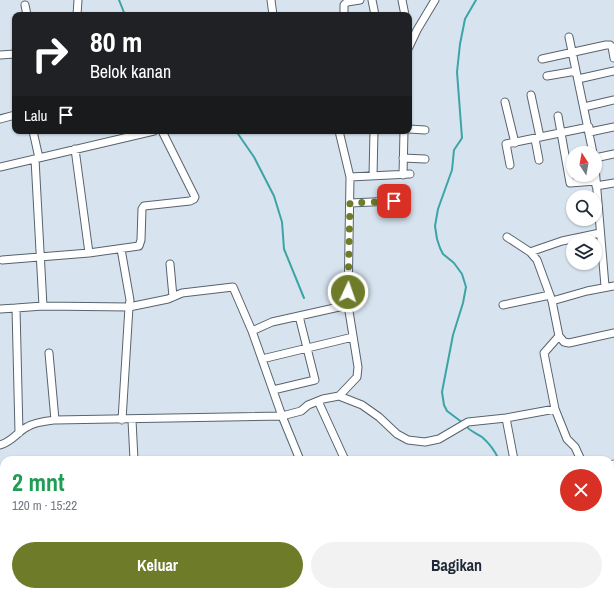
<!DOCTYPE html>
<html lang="id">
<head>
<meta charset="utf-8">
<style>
  :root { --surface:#fff; --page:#f2f2f3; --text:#1f2937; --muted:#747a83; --accent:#6e7c29 }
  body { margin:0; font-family:"Archivo Narrow",sans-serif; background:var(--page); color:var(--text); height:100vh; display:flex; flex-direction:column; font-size:15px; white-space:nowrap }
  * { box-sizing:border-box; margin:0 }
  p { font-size:13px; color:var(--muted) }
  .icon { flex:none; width:22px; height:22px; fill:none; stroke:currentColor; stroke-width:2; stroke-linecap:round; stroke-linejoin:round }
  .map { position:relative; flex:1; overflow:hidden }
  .details { position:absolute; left:0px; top:456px; width:614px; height:140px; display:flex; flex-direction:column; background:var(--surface); border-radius:12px 12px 0 0; box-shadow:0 1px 3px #0004 }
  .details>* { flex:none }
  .top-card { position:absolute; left:12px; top:12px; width:400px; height:122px; border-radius:8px; box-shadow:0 1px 3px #0004; background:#202124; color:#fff; overflow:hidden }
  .needle { width:26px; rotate:349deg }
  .buttons { position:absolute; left:566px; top:146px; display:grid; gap:8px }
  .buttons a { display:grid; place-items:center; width:36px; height:36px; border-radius:50%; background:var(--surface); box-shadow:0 1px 3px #0004; font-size:20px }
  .pin { position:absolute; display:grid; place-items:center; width:34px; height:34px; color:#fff; margin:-17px; border-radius:8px; box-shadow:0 2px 6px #0006 }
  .me { position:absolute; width:44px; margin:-22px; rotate:3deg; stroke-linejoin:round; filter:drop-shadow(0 0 3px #0008) }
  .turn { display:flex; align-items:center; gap:14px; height:84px; padding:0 12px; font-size:18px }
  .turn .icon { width:52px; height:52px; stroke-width:2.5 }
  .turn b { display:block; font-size:28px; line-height:34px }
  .then { display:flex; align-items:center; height:38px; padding:0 12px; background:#0003; gap:8px; font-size:15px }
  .round { display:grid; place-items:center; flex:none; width:42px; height:42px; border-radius:21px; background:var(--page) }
  .headline { display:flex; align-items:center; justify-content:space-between; height:68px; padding:0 12px }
  h1 { font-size:24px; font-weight:700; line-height:30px; color:#1e9e55 }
  .cta { display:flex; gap:8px; margin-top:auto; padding:8px 12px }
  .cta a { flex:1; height:46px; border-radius:24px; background:var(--accent); color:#fff; font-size:16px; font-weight:700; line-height:46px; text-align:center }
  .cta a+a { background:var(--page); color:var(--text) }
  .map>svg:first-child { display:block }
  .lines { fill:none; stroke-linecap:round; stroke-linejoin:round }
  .stream { stroke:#3ca4a4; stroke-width:2 }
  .minor-casing { stroke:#58636d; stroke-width:9 }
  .minor { stroke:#fff; stroke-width:7 }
  .route { stroke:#6e7c29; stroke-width:7; stroke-dasharray:0 12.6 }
</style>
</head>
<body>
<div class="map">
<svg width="614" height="596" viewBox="0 0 614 596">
  <rect width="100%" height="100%" fill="#d7e4ef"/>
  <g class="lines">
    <path class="stream" d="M119,0L125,15
      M236,131L254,157L274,196L282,222L284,249L304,298
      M463,423L447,411L444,405L442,392L453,335L463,303L466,287L462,274L454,263L443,254L440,248L437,239L435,226L438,209L452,170L454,150L462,138L457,72L460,44L465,19L476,0
      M466,426C470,431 476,433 482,437C489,443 495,451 499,460
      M555,592L560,596"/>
    <g class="minor-casing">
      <path id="minor" d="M271,0L273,15
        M372,0L375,15
        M402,0L405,15
        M25,5L27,15
        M77,15L78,0
        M344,15V5L347,2L360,0
        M569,37L593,153
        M409,47L417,30L435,0
        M0,55L15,54
        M542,59L606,45H610L612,47L614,58
        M547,76L576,71
        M578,79L614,71
        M531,95L540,137
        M505,102L515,143
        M584,107L614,100
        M558,116L570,183L596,181
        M0,119L15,115
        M409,129L425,130
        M33,131L39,158
        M339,131L350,177L348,305L358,367L357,377L339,396
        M590,132L614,127
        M535,139L539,160
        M75,149L89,253
        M403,158L425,159
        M595,158L614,154
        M510,165L506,144L589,127
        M0,167L154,131
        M595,167L605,286
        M403,175L404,131
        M373,176L374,131
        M350,177L410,174
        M596,186L614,183
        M350,203L394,201
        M507,237L530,252L537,260L552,301
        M121,249L130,300L129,307L168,299L182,293L233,287L252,331
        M530,252L562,241L600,233
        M2,260L89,253L139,246L141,240L142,209L144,206L190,201L194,199L195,197L162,131
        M170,264L173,297
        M503,305L550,295
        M43,306L129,307L122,420
        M0,309L16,308
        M559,336L564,342L569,343L614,333
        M49,353L55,420
        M262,359L353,337
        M273,390L315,380L299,316
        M318,401L345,460
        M555,409L567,439L575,447L581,460
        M506,418L514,460
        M132,420L134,460
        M19,433L16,308L43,306L35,159
        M0,445C13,441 16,433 27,427C35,422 46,421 55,420L282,416L301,411L308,405L323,399L339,396L362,405L379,417L397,434L408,440L425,442L439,439L468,422L506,418L555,409L544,353L559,336L552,301L587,291L614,286
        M300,460L282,416L252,331L272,322L348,305
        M610,465L614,464
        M0,471L4,483
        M610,538L614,539
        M86,592V596
        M294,592V596
        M348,592L349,596
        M429,592L430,596
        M466,592L467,596
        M16,596L18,592
        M212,596V592"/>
    </g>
    <use href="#minor" class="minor"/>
  </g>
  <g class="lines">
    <path class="route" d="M348,292L350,203L394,201"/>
  </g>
</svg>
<div class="buttons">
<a><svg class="needle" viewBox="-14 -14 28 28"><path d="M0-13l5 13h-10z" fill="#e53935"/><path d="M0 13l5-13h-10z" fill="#747a83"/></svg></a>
<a><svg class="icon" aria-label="search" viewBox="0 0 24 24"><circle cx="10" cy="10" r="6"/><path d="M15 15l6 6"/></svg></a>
<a><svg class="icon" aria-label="layers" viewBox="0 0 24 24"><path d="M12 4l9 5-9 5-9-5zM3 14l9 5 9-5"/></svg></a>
</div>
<div class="pin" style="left:394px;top:201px;background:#d93025"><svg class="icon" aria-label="arrive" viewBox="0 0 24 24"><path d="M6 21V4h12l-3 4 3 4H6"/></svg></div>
<svg class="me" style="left:348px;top:292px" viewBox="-20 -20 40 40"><circle r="17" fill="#6e7c29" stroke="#fff" stroke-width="3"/><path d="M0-11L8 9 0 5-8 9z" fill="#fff"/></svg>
<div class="top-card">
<div class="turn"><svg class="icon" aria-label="right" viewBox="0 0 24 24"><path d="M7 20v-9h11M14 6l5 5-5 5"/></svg><div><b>80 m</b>Belok kanan</div></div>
<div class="then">Lalu<svg class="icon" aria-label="arrive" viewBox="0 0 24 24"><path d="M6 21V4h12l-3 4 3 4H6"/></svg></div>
</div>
<section class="details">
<div class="headline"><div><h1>2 mnt</h1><p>120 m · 15:22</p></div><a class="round" style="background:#d93025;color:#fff"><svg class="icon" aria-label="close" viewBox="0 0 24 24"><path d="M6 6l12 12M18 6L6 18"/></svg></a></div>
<div class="cta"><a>Keluar</a><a>Bagikan</a></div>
</section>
</div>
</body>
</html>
